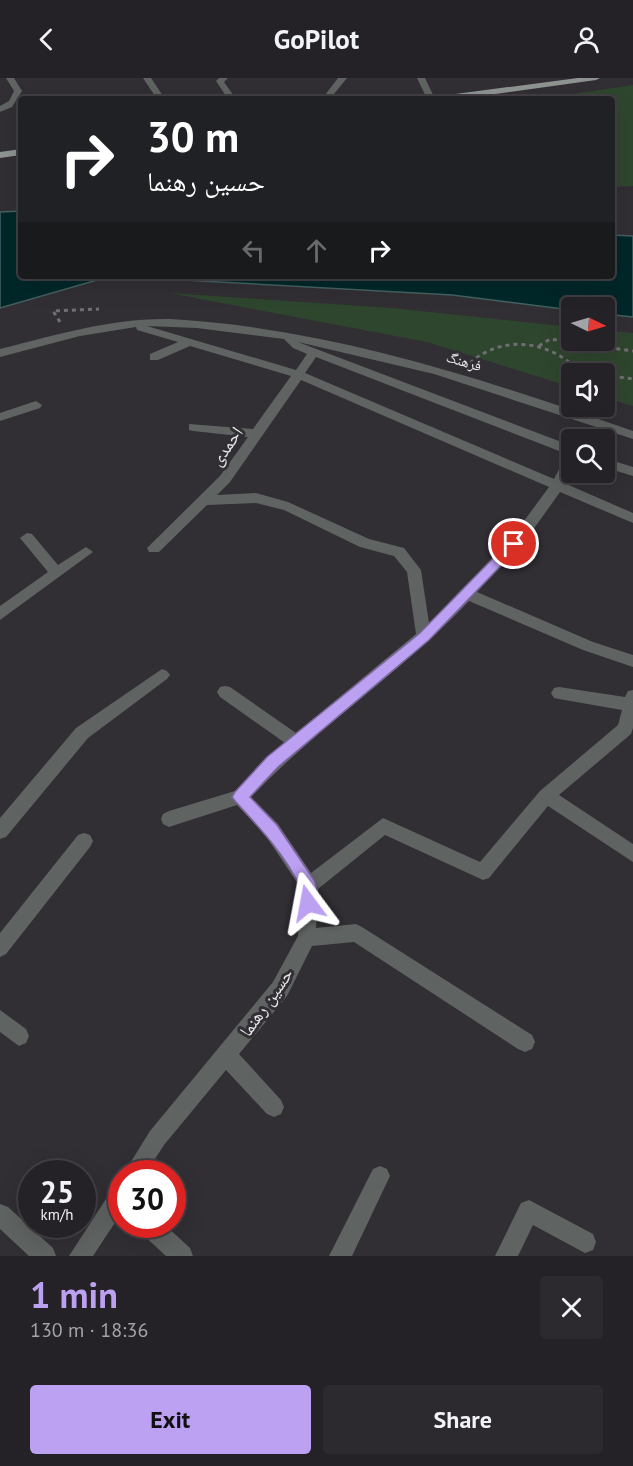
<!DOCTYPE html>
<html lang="en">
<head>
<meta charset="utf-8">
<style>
  :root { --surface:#252227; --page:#2d2a2f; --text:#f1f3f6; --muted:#a3a4a7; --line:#423f44; --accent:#bca0f2 }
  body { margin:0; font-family:"PT Sans","Noto Naskh Arabic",sans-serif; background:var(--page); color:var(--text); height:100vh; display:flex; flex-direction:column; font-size:22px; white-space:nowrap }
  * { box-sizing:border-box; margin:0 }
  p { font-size:20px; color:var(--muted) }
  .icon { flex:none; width:33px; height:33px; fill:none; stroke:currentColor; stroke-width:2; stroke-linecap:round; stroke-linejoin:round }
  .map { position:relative; height:1178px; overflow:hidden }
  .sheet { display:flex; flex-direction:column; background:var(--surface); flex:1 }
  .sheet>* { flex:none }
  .hud { position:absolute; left:18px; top:18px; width:597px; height:183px; border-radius:6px; box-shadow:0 6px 24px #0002,0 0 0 2px var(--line); background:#202124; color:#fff; overflow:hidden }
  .needle { width:39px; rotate:95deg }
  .fabs { position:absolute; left:561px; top:219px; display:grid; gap:12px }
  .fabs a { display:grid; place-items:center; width:54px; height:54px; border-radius:6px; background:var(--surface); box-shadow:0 6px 24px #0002,0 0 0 2px var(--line); font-size:30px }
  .speed { position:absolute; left:18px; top:1082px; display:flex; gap:12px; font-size:30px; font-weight:700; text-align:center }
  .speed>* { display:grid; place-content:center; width:78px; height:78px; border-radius:50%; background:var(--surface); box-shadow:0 6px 24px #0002,0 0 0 2px var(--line); line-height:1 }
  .speed small { font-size:15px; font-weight:400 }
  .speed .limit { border:9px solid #d22; background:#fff; color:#111 }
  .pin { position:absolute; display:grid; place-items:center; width:51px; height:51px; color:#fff; margin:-26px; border:3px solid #fff; border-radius:50%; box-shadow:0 2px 6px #0007 }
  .me { position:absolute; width:66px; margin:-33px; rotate:347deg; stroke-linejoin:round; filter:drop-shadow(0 0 4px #0008) }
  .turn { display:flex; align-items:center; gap:21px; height:126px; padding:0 30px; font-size:27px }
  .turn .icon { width:78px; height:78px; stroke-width:2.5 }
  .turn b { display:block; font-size:42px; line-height:51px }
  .lanes { display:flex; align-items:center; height:57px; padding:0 30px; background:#0003; justify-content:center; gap:30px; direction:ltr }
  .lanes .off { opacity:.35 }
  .round { display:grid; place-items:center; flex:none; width:63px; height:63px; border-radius:6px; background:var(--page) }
  .headline { display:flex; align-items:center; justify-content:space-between; height:102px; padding:0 30px }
  h1 { font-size:36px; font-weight:700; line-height:45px; color:var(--accent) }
  .primary-button { display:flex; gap:12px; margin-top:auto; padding:12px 30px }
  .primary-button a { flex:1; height:69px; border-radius:6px; background:var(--accent); color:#111; font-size:24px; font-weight:700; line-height:69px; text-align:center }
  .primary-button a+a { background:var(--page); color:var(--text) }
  header { display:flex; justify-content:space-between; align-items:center; height:78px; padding:0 30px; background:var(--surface); font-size:27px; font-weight:700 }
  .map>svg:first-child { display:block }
  .green { fill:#2f462e }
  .water { fill:#002728; stroke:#456062; stroke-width:1.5 }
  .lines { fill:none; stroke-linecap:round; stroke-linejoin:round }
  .path { stroke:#706e73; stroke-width:3; stroke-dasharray:4 4; stroke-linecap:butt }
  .minor { fill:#5f6362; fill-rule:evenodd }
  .major { fill:#8d9492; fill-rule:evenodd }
  .route { fill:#bca0f2; stroke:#7a689d; stroke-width:1.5 }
  .labels { text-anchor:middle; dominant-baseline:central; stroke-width:6; stroke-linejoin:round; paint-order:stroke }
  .far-street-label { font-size:15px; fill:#e7e6e9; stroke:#312e34 }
  .street-label { font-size:18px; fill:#e7e6e9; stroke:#312e34 }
</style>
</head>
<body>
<header><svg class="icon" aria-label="back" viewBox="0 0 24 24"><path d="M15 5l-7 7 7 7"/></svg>GoPilot<svg class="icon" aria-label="person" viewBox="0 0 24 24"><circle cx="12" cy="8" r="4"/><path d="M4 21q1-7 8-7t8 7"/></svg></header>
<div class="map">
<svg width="633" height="1178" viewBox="0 0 633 1178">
  <rect width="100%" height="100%" fill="#312e34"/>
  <path class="green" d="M633,7V108L612,109V21H539Z
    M169,215L392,230L571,249L572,262H604L605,252L633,255V328L605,320L604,296H572L571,309L427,264Z"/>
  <path class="water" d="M21,133V198H612V157L633,158V239L605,236L604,230H572L571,232L452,217L111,198L0,230V134Z"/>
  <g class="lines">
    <path class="path" d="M60,244L53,233L99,231
      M539,268L550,261L633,273
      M470,285C504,255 552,263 582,296
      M581,293L597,296
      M604,297L633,301"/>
    <path class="minor" d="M6,0H14L22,13L12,29L0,34V28L9,23L14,13Z
      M143,0H151L165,21H157Z
      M219,0H228L224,4L236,21H228L216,3Z
      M338,0H347L330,21H322Z
      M417,0H425L435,21H427Z
      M170,241C330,250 483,301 633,353V361L434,296L298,264L572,368V392L564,405L633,435V445L560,414L530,456L477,514L593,564L633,577V589L583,572L469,523C402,594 319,648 251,719L278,746L311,795L383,740L480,784L540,713L618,647L622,632L559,621L554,620L551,615L554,610L559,609L625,619L628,613L633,612V650L631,656L559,717L633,766V784L548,728L489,800L483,802L385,757L318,811L316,850L356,846L362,849L532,957L535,964L532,971L525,974L518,971L354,864L312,868L287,918L239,976L281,1022L284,1029L281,1036L274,1039L267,1036L226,992L164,1067L146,1095H124L150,1053L273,904L298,858L300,809L266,758L237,727L169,749L163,746L161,741L163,736L169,733L235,713L285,665L220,619L217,614L220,609L225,608L230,609L296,655L416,556L407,494L394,478L360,469L284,432L256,425L207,427L159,474H149L147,470L220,398L248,359L193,353L189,352V346L253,351L291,298L190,268L158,282H150V276L178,264L137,252L136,249L80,258L0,279V271C56,257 111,240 170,241ZM147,248L197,250L284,261L293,270L307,276L296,292ZM316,279L567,376L554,401L305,295ZM301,302L549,409L510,462L429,545L421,492L404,470L369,461L288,424L256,415L217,417L230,404Z
      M36,323L42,327L40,330L0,343V335Z
      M604,380L633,389V398L604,389Z
      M27,455L32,456L58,487L86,469L93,474L0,542V528L48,494L20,460Z
      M162,591L167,593L170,597L167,601L88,660L6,759L0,761V740L76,650Z
      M84,755L90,757L93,763L90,769L6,876L0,879V855L78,757Z
      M0,932L26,951L29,958L26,965L19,968L0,954Z
      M380,1088L387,1091L390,1098L352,1178H329L373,1091Z
      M122,1104V1134L93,1178H69L115,1107Z
      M529,1122L593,1156L596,1164L593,1172L585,1175L533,1147L518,1178H495L521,1125Z
      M0,1126L8,1129L53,1170L56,1178H29L0,1151Z
      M137,1146H164L190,1170L193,1178H166L140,1154Z"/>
    <path class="major" d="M578,0H600L596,2L459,21H436L440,18Z
      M21,71V77L0,80V74Z"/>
  </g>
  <path class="route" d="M514,462L520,466L519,469L429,562L278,689L250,719L277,747L314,802C318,810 318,822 314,830L308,833L303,830C299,823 303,814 299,807C286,778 257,747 235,723L232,719L235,714L267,679L420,555L510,463Z"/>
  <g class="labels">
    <g class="far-street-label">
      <text transform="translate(464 283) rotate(16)">فرهنگ</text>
    </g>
    <g class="street-label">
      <text transform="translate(226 368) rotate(-55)">احمدی</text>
      <text transform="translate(266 924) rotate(-55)">حسین رهنما</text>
    </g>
  </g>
</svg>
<div class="fabs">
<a><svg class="needle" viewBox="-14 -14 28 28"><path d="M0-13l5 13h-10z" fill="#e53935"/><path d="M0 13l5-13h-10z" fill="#a3a4a7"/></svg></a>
<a><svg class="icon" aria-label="sound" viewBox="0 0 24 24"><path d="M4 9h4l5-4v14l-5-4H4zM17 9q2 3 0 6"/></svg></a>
<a><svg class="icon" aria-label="search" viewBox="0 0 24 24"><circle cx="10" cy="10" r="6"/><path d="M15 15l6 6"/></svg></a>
</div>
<div class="speed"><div>25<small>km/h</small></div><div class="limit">30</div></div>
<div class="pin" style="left:514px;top:466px;background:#d93025"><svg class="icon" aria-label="arrive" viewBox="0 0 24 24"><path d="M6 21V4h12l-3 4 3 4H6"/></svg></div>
<svg class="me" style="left:308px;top:825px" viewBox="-20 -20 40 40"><path d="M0-17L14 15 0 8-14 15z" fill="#bca0f2" stroke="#fff" stroke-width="4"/></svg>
<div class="hud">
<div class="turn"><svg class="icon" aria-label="right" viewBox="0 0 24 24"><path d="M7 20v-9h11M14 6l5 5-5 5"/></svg><div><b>30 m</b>حسین رهنما</div></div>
<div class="lanes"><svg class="icon off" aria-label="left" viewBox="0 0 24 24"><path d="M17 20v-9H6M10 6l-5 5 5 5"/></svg><svg class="icon off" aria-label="ahead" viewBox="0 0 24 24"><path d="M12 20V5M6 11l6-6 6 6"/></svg><svg class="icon" aria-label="right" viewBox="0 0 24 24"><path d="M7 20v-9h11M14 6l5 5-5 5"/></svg></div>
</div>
</div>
<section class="sheet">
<div class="headline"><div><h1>1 min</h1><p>130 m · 18:36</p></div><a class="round"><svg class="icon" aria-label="close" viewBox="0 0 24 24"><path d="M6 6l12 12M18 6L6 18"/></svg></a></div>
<div class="primary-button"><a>Exit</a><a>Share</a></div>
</section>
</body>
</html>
